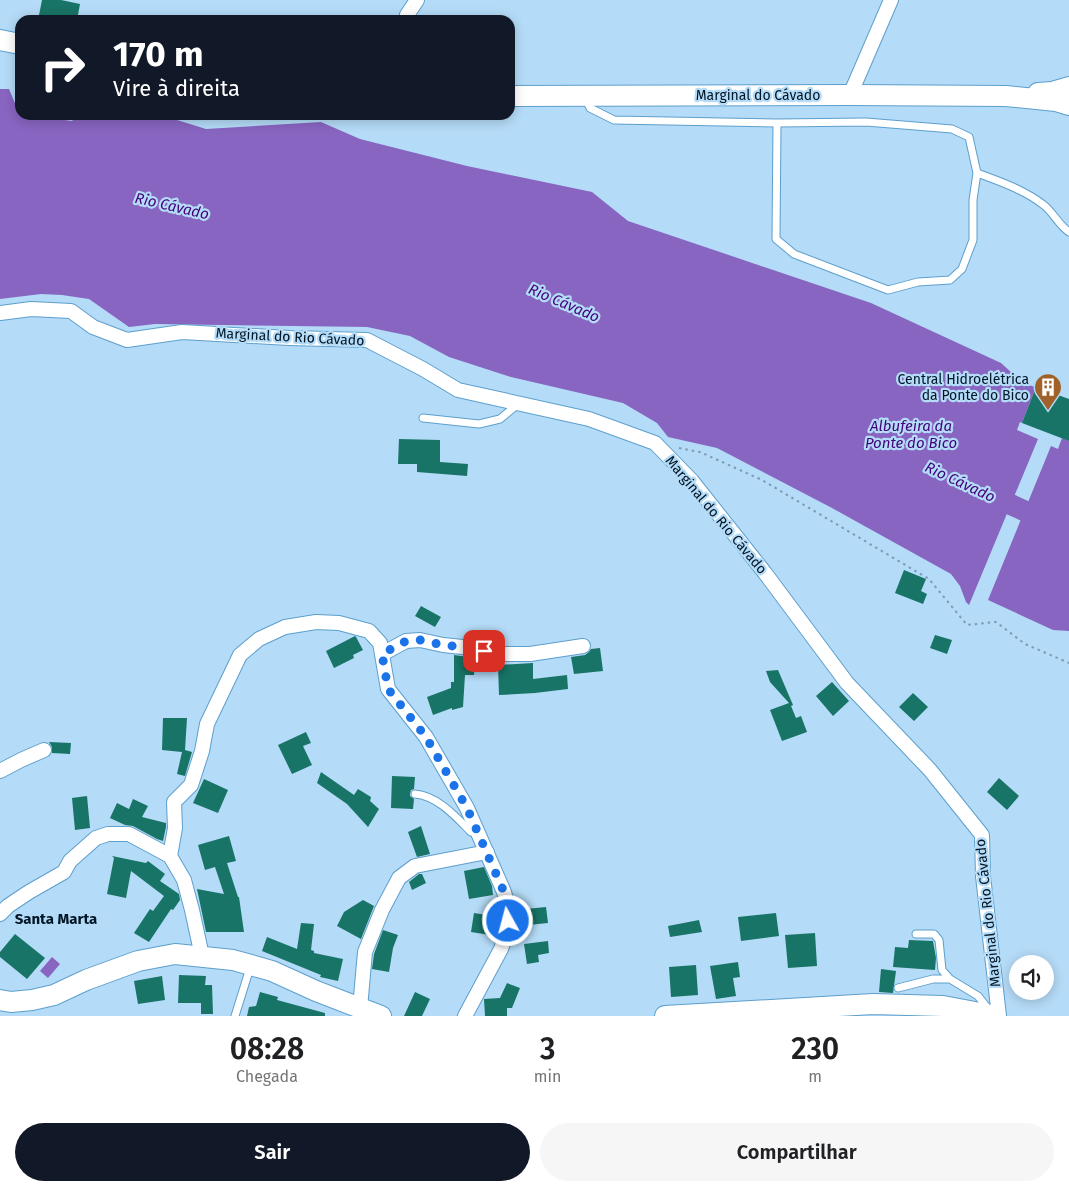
<!DOCTYPE html>
<html lang="pt">
<head>
<meta charset="utf-8">
<style>
  :root { --surface:#fff; --page:#f6f6f6; --text:#202124; --muted:#757577; --accent:#111827 }
  body { margin:0; font-family:"Fira Sans",sans-serif; background:var(--page); color:var(--text); height:100vh; display:flex; flex-direction:column; font-size:19px; white-space:nowrap }
  * { box-sizing:border-box; margin:0 }
  p { font-size:16px; color:var(--muted) }
  .icon { flex:none; width:28px; height:28px; fill:none; stroke:currentColor; stroke-width:2; stroke-linecap:round; stroke-linejoin:round }
  .map { position:relative; height:1016px; overflow:hidden }
  .drawer { display:flex; flex-direction:column; background:var(--surface); flex:1 }
  .drawer>* { flex:none }
  .hud { position:absolute; left:15px; top:15px; width:500px; height:105px; border-radius:15px; box-shadow:0 2px 12px #0003; background:#111827; color:#fff; overflow:hidden }
  .tools { position:absolute; left:1009px; top:955px; display:grid; gap:10px }
  .tools a { display:grid; place-items:center; width:45px; height:45px; border-radius:50%; background:var(--surface); box-shadow:0 2px 12px #0003; font-size:25px }
  .pin { position:absolute; display:grid; place-items:center; width:42px; height:42px; color:#fff; margin:-21px; border-radius:10px; box-shadow:0 2px 8px #0006 }
  .me { position:absolute; width:55px; margin:-28px; rotate:353deg; stroke-linejoin:round; filter:drop-shadow(0 0 4px #0008) }
  .turn { display:flex; align-items:center; gap:18px; height:105px; padding:0 15px; font-size:22px }
  .turn .icon { width:65px; height:65px; stroke-width:2.5 }
  .turn b { display:block; font-size:35px; line-height:42px }
  .eta { display:flex; justify-content:space-evenly; align-items:center; height:85px; text-align:center }
  .eta b { font-size:30px; font-weight:600; line-height:35px }
  .cta { display:flex; gap:10px; margin-top:auto; padding:10px 15px }
  .cta a { flex:1; height:58px; border-radius:30px; background:var(--accent); color:#fff; font-size:20px; font-weight:600; line-height:58px; text-align:center }
  .cta a+a { background:var(--page); color:var(--text) }
  .map>svg:first-child { display:block }
  .water { fill:#8865c1 }
  .lines { fill:none; stroke-linecap:round; stroke-linejoin:round }
  .river { stroke:#8865c1; stroke-width:21 }
  .building { fill:#187466 }
  .lane-casing { stroke:#5d9fcc; stroke-width:9 }
  .street-casing { stroke:#5d9fcc; stroke-width:16 }
  .secondary-casing { stroke:#5d9fcc; stroke-width:22 }
  .path { stroke:#7b9cb5; stroke-width:2; stroke-dasharray:2.5 4; stroke-linecap:butt }
  .lane { stroke:#fff; stroke-width:7 }
  .street { stroke:#fff; stroke-width:14 }
  .secondary { stroke:#fff; stroke-width:20 }
  .route { stroke:#1a73e8; stroke-width:9; stroke-dasharray:0 16.2 }
  .labels { text-anchor:middle; dominant-baseline:central; stroke-width:4.5; stroke-linejoin:round; paint-order:stroke }
  .street-label { font-size:14px; fill:#001525; stroke:#b4dbf7 }
  .poi-label { font-size:14px; fill:#001525; stroke:#b4dbf7; text-anchor:end }
  .water-label { font-size:15px; font-style:italic; fill:#43017a; stroke:#b4dbf7 }
  .neighbourhood-label { font-size:15px; font-weight:bold; fill:#001525; stroke:#b4dbf7 }
</style>
</head>
<body>
<div class="map">
<svg width="1069" height="1016" viewBox="0 0 1069 1016">
  <rect width="100%" height="100%" fill="#b4dbf7"/>
  <path class="water" d="M0,89H9L20,115H28L72,121L77,115H161L206,129L321,122L360,139L467,166L592,192L628,221L871,303L1001,363L1024,384L1036,387L1022,423L1020,422L1017,430L1038,439L969,605L966,602L960,586L951,574L832,508L717,448L668,437L657,423L623,403L511,377L449,357L410,336L367,327L155,324L129,327L89,299L62,295L41,294L0,299Z
    M1062,438L1069,441V631L1053,630L988,600L1051,446L1058,449Z
    M52,957L60,964L48,978L40,971Z"/>
  <g class="lines">
    <path class="river" d="M985,493L1025,511L1069,522"/>
  </g>
  <path class="building" d="M42,0H61L80,4L77,20H38Z
    M1036,387L1069,399V441L1022,423Z
    M399,439L440,440V462L468,464L467,476L417,472V464H398Z
    M904,570L926,579L921,591L927,594L923,604L895,593Z
    M421,606L441,617L435,627L415,616Z
    M935,635L952,640L947,654L930,648Z
    M355,636L356,637L363,650L353,655L354,658L334,668L326,651Z
    M600,648L603,671L574,674L571,657L585,655L589,652L591,649Z
    M454,655L475,658L474,675H465L463,707L452,710V708L433,715L427,697L451,688V682H454Z
    M533,663V679L567,675L568,689L535,693L499,695L498,665Z
    M778,670L793,705L791,706L796,718L801,716L807,732L782,741L770,710L789,703L770,682L766,671Z
    M832,682L849,701L833,716L816,696Z
    M913,693L928,707L914,721L899,707Z
    M163,718H187L185,750L192,752L185,776L177,774L182,752L162,750Z
    M306,732L311,743L303,746L312,765L292,774L278,745Z
    M49,742L71,743L70,754L52,753V747Z
    M321,772L354,795L358,789L371,797L370,801L379,809L368,827L347,804L317,783Z
    M392,776L415,777L414,789L411,790L410,794V796L414,799L413,809L391,808Z
    M999,778L1019,796L1007,810L987,792Z
    M204,779L228,790L218,813L193,803Z
    M87,796L90,828L75,830L72,798Z
    M133,799L148,806L142,817L166,823V827L163,841L157,839L133,826L125,825L110,818L117,803L129,809Z
    M421,826L430,854L417,857L408,832Z
    M229,836L236,861L227,863L238,897H239L244,932H206L197,889L224,894L215,867L205,870L198,845Z
    M112,856L146,863L148,861L165,874L160,881L179,894L180,900L173,910L171,909L149,942L134,933L150,909L153,911L164,896L131,871L126,898L107,894L114,858Z
    M484,867L492,886L493,895L469,899L464,871Z
    M419,874H422L426,883L412,890L409,882Z
    M363,900L374,906L361,939L337,926L344,912Z
    M546,907L548,923L528,925L526,909Z
    M474,913L493,916L490,935L471,932Z
    M776,913L779,936L741,941L738,917Z
    M699,920L702,932L670,937L668,926Z
    M301,923L314,924L311,950L314,951V953L343,959L338,981L320,977L321,975L262,951L267,937L297,949Z
    M383,930L398,935L393,948L389,972L372,969L374,954Z
    M815,933L817,966L788,968L785,935Z
    M15,934L45,958L27,979L0,957V952Z
    M909,940L933,941L936,958L935,970L893,967L895,947L908,948Z
    M548,941L549,953L538,955L539,962L527,964L524,944Z
    M738,962L740,977L733,978L736,996L716,999L710,966Z
    M696,965L698,995L671,997L669,967Z
    M881,969L896,971L893,993L879,992Z
    M179,975L206,976L205,985H212L213,1014H201V1003H178Z
    M162,976L165,1000L138,1004L134,981Z
    M507,983L520,988L512,1008H507V1016H485L484,999L500,998Z
    M260,992L278,997L277,1000L325,1013V1016H247L249,1007L256,1006Z
    M415,992L430,999L422,1016H404Z"/>
  <g class="lines">
    <g class="lane-casing">
      <path id="lane" d="M585,98L590,108L614,120L777,123L866,122L952,129L969,137L977,173C1001,182 1025,190 1045,206C1054,214 1059,225 1069,232
        M777,123L776,239L794,254L888,290L918,282L950,280L962,269L973,240V200L977,173
        M423,418L479,424L500,419L518,404
        M415,794C438,796 456,817 471,832L476,829
        M916,934H934L939,940L942,970L950,979
        M898,988L933,979H950L978,996L989,1010
        M235,1016L250,968"/>
    </g>
    <g class="street-casing">
      <path id="street" d="M408,20L407,15L417,0
        M850,95L891,0
        M0,313L31,309L71,311L93,327L127,340L182,332L289,338L367,340L423,369L458,390L589,419L655,443L692,481L765,573L847,683L930,770L982,835L983,876L999,1016
        M382,654L406,641L420,640L443,645L472,648L496,654H530L583,646
        M0,771L21,760L44,750
        M170,856L175,828L174,802L191,785L202,751L207,724L240,655L259,639L285,627L316,622L339,623L369,631L380,643L388,689L426,737L467,808L504,892L509,910L507,932L501,949L465,1016
        M0,914L8,906L29,892L64,872L70,861L96,838L108,834H129L170,856L184,880L192,910L202,956
        M360,1008L365,952L382,910L399,878L415,866L487,852"/>
    </g>
    <g class="secondary-casing">
      <path id="secondary" d="M0,40L20,44
        M1038,93L1052,92L1069,87
        M510,96L850,95L1006,96L1056,101L1069,105
        M0,1000L11,1002L32,1000L54,995L86,980L138,961L175,954L233,960L272,971L316,991L381,1016
        M665,1016L873,1004L943,1006L991,1015L993,1016"/>
    </g>
    <path class="path" d="M679,448L700,452L762,480L929,579L967,625L996,622L1025,644L1069,663"/>
    <use href="#lane" class="lane"/>
    <use href="#street" class="street"/>
    <use href="#secondary" class="secondary"/>
  </g>
  <g class="lines">
    <path class="route" d="M484,651L472,648L443,645L420,640L406,641L382,654L388,689L426,737L467,808L504,892L509,910L508,921"/>
  </g>
  <defs>
    <g id="building-pin" transform="scale(1.4375)"><path d="M0 17L-7.5 6A9.5 9.5 0 1 1 7.5 6Z" fill="#a06228" stroke="#b4dbf7"/><path d="M-4-6H4V6H1V3H-1V6H-4ZM-2.5-4.3h1.7v1.8h-1.7ZM.8-4.3h1.7v1.8H.8ZM-2.5-1h1.7V.8h-1.7ZM.8-1h1.7V.8H.8Z" fill="#fff"/></g>
  </defs>
  <g fill-rule="evenodd">
    <use href="#building-pin" x="1048" y="387"/>
  </g>
  <g class="labels">
    <g class="street-label">
      <text x="758" y="95">Marginal do Cávado</text>
      <text transform="translate(290 337) rotate(3)">Marginal do Rio Cávado</text>
      <text transform="translate(716 515) rotate(50)">Marginal do Rio Cávado</text>
      <text transform="translate(988 913) rotate(-96)">Marginal do Rio Cávado</text>
    </g>
    <g class="poi-label">
      <text x="1029" y="379">Central Hidroelétrica<tspan x="1029" dy="16">da Ponte do Bico</tspan></text>
    </g>
    <g class="water-label">
      <text transform="translate(172 206) rotate(13)">Rio Cávado</text>
      <text transform="translate(564 303) rotate(23)">Rio Cávado</text>
      <text x="911" y="426">Albufeira da<tspan x="911" dy="17">Ponte do Bico</tspan></text>
      <text transform="translate(960 482) rotate(25)">Rio Cávado</text>
    </g>
    <g class="neighbourhood-label">
      <text x="56" y="919">Santa Marta</text>
    </g>
  </g>
</svg>
<div class="tools">
<a><svg class="icon" aria-label="sound" viewBox="0 0 24 24"><path d="M4 9h4l5-4v14l-5-4H4zM17 9q2 3 0 6"/></svg></a>
</div>
<div class="pin" style="left:484px;top:651px;background:#d93025"><svg class="icon" aria-label="arrive" viewBox="0 0 24 24"><path d="M6 21V4h12l-3 4 3 4H6"/></svg></div>
<svg class="me" style="left:508px;top:921px" viewBox="-20 -20 40 40"><circle r="17" fill="#1a73e8" stroke="#fff" stroke-width="3"/><path d="M0-11L8 9 0 5-8 9z" fill="#fff"/></svg>
<div class="hud">
<div class="turn"><svg class="icon" aria-label="right" viewBox="0 0 24 24"><path d="M7 20v-9h11M14 6l5 5-5 5"/></svg><div><b>170 m</b>Vire à direita</div></div>
</div>
</div>
<section class="drawer">
<div class="eta">
<div><b>08:28</b><p>Chegada</p></div>
<div><b>3</b><p>min</p></div>
<div><b>230</b><p>m</p></div>
</div>
<div class="cta"><a>Sair</a><a>Compartilhar</a></div>
</section>
</body>
</html>
